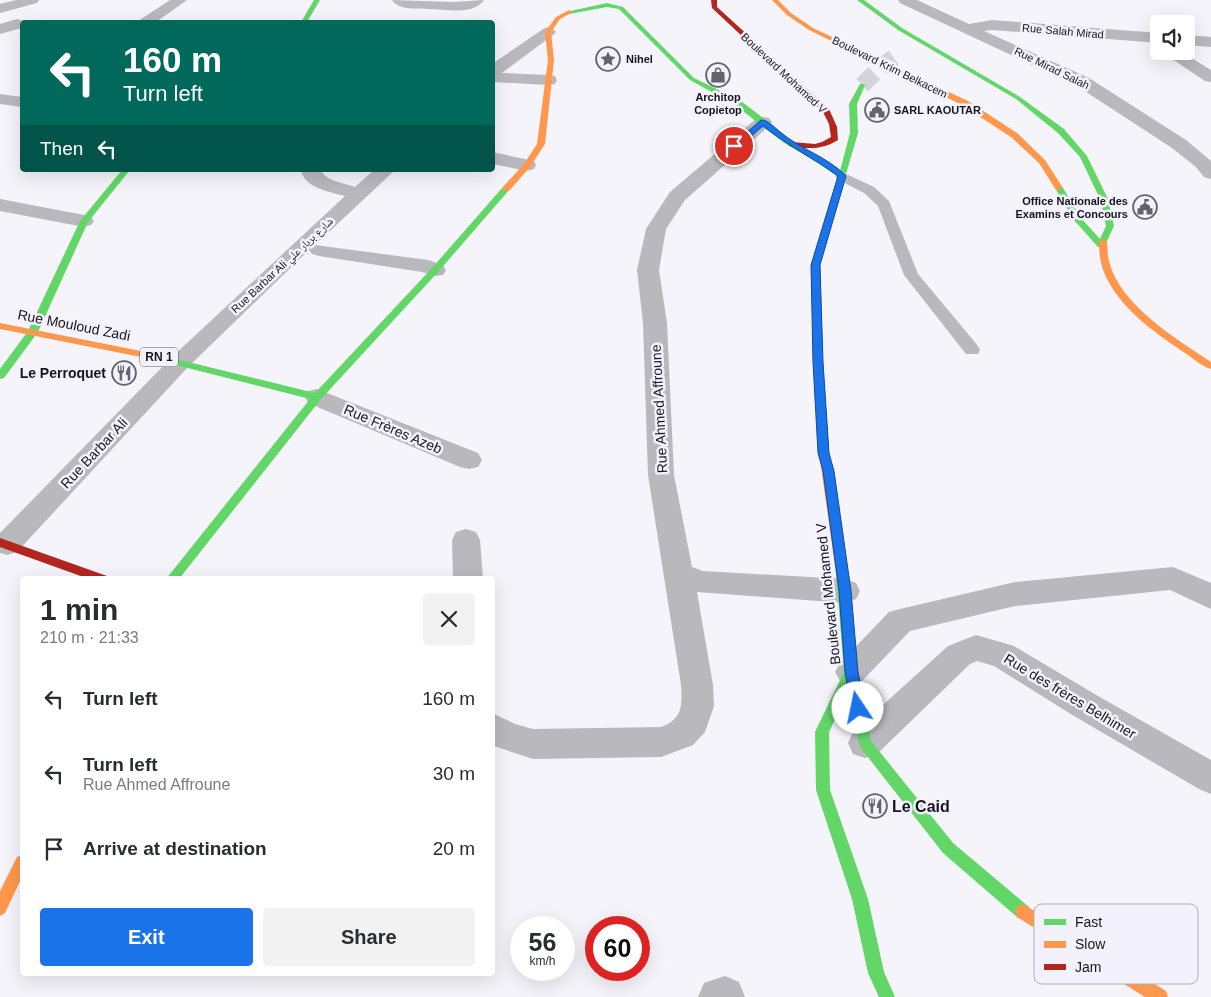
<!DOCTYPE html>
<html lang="en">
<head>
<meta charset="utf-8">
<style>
  :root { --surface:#fff; --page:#f2f2f3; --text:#2b2b33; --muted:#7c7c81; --accent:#1a73e8 }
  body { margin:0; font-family:Arial,"Noto Naskh Arabic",sans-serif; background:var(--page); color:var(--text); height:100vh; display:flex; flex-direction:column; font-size:19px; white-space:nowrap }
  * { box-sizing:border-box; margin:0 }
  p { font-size:16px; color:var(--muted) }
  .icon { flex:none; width:28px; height:28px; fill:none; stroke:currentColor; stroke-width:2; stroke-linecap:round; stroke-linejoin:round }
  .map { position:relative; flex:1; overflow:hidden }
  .drawer { position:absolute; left:20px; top:576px; width:475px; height:400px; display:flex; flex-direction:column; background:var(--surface); border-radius:5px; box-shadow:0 5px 20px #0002 }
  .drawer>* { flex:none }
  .guide { position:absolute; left:20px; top:20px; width:475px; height:152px; border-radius:5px; box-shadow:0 5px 20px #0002; background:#00695c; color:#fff; overflow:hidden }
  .buttons { position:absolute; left:1150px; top:15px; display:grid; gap:10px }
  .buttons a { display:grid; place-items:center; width:45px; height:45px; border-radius:5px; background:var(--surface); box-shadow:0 5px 20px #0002; font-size:25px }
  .speed { position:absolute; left:510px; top:916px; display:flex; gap:10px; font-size:25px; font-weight:700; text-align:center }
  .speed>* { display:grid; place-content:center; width:65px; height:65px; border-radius:50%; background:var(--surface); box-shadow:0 5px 20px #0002; line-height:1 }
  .speed small { font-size:12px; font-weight:400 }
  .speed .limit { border:8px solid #d22; background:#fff; color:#111 }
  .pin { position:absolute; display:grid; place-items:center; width:42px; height:42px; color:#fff; margin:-21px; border:2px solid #fff; border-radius:50%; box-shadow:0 1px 5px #0007 }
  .me { position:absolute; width:55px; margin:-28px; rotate:349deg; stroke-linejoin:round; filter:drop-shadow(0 0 4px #0008) }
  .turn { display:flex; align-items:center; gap:18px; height:105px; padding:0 20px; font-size:22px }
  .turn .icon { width:65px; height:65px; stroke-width:2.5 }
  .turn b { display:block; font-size:35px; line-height:42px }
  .then { display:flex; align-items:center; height:48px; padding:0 20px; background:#0003; gap:10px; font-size:19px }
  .round { display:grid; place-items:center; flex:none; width:52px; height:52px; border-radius:5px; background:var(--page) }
  .summary { display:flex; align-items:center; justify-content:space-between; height:85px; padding:0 20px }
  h1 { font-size:30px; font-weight:700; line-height:38px }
  .action { display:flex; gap:10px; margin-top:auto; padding:10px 20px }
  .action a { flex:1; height:58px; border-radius:5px; background:var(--accent); color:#fff; font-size:20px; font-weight:700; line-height:58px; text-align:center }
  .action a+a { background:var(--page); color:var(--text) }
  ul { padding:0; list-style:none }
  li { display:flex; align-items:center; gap:15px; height:75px; padding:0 20px }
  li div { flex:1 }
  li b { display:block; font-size:19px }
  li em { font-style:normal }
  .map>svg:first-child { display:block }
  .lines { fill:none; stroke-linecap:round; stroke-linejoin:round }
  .secondary-tunnel { stroke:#d4d3d9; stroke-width:17; stroke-dasharray:17 8; stroke-linecap:butt }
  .lane { fill:#b9b8bc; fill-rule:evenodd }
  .street { fill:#b9b8bc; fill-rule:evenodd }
  .fast { fill:#63d668; fill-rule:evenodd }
  .slow { fill:#ff974d; fill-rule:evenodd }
  .jam { fill:#b3261e; fill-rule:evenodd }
  .route { fill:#1a73e8; stroke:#114b97 }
  .labels { text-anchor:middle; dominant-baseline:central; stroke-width:5; stroke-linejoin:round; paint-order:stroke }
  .far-street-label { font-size:11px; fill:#17151d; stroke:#f3f2fc }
  .far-poi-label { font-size:11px; font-weight:bold; fill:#17151d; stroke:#f3f2fc; text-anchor:start }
  .shield { fill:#f3f2fc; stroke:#595760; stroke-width:1 }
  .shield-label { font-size:12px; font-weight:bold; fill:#17151d }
  .street-label { font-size:14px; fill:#17151d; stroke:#f3f2fc }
  .poi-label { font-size:14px; font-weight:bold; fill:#17151d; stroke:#f3f2fc; text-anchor:end }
  .near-poi-label { font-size:16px; font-weight:bold; fill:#17151d; stroke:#f3f2fc; text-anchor:start }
  .key { fill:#f3f2fc; stroke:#b1b0b9; stroke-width:1 }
  .key-label { font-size:14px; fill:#17151d }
</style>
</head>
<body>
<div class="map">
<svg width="1211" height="997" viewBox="0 0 1211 997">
  <rect width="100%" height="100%" fill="#f5f4fa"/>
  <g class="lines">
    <path class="secondary-tunnel" d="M862,85L882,66L899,54"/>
    <path class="lane" d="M842,172L874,187L889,201L918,274L978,346L980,350L978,354H966L904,275L878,206L864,193L837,179L835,176L837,173Z"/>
    <path class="street" d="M16,0H39L37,3L0,13V4Z
      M170,0H187L156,22H139L141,19Z
      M392,0L453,2L484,0C473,16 445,9 428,9C416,8 400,11 392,0Z
      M898,0H917L969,24L992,20L1159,33V43L992,30L984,31L1089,78L1186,140L1211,161V179L1204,177L1196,167L1172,148L1077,86L900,3Z
      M17,19L28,22H22V29H18L0,34V24Z
      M548,27L553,29L556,32L553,35L502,73L549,75L555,76L557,80L555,84L549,85L492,82V64L543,29Z
      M1186,35L1211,37V47L1186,45Z
      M1160,51H1180L1211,70V82L1205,81Z
      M0,94L22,97V107L0,104Z
      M763,117L769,118L772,122L769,126L685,200L666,229L659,270L667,323L674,475L692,567L703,571L845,579L856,583L860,591L856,599L845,603L697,592L713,685L714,706L705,732L693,745L661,757L533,759L494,746L492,745V713L515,724L533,729L661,727C683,719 682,705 681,685L648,475L643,323L637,270L646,229L670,192L757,118Z
      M492,152L534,161L536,165L534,169L527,171L492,164Z
      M301,170H321C325,181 345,183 355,187L374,170H395L315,245L428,260L443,265L446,270L443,275L435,276L422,272L319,256L312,254L309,250L188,367L17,552L7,555L0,553V533L172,357L345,196C330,192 304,188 301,170Z
      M0,199L84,215L91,217L94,221L91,225L84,227L0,211Z
      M317,389L478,453L482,460L478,467L469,469L460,467L308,403L305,397L308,391Z
      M466,529L476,532L480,540L483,579H453L452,540L456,532Z
      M1173,567L1211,583V609L1170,590L1015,606L910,631L862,681L851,685L840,681L835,672L840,663L889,612L900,609L1015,582Z
      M976,635L1014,646L1098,696L1211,760V794L1199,789L1074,716L994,666L977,661L970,664L877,754L865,758L853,754L848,743L853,732L948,646Z
      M725,976L739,982L745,997H698L704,983Z"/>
    <path class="fast" d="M314,0H320L307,22H301Z
      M857,0H864L902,28L1020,97L1064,129L1087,156L1108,199L1114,226L1104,247H1098L1074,220L1055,188L1062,186L1080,217L1100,239L1106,226L1100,199L1080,157L1058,133L1016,99L898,30Z
      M607,3L623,7L694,78L741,101L790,139L840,171L850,133L849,104L860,84H864L865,85L857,104L858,133L826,242L823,243L819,240L838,177L820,164L784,143L735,105L690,80L619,9L607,7L569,14L566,12Z
      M122,170H130L88,222L38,332L4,378L0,379V369L28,331L80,221Z
      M503,187L510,189L438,272L321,399L179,579H166L310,399L148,358L146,356L148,354L151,353L315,393L432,268Z
      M842,568L846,570L848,573L858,672L871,741L953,843L1029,907L1031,912L1029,917L1023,920L1017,917L943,853L860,747L848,692L829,732L830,790L868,899L884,972L895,997H879L868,973L852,899L816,790L815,732L844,672L836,573L838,570Z"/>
    <path class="slow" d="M772,0H778L791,13L813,28L968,101L1017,133L1045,160L1063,188L1056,190L1039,163L1011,137L962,105L809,30L787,15Z
      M569,10L572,12L571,13L560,19L551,32L554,60L545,144L530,167L509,191H503V187L524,164L537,144L548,60L545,32L556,17Z
      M823,237L827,240L820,265L823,362L829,453L848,573L846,576H838L836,573L819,453L813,362L812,265L819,240Z
      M1103,239L1107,242C1108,248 1107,255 1109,261C1119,304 1176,339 1211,362V369C1203,367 1195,360 1188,355C1158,335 1124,312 1107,279C1101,267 1099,256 1099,242Z
      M0,323L151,353L156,356L151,359L0,329Z
      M22,855V877L5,913L0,916V891L17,857Z
      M1023,904L1166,991L1168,997H1145L1017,917L1015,912L1017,907Z"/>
    <path class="jam" d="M711,0H717V7L829,109L837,127L838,140C823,150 807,149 789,146V142H792L815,144L822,142L831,137L829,124L823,112L712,8Z
      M0,538L107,576L109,579H89L0,547Z"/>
  </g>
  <path class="route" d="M761,120C768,120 774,127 780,132C800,149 828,157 846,176L820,265L823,362L829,453L834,471L851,591L858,672L865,708L863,712L858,713L853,712L851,708L845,672L839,591L823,471L818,453L813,362L811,265L838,176C813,158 787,145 763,126L737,148H732V145Z"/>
  <defs>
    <g id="sight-ring" transform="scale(1.25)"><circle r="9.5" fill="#f3f2fc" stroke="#65636a" stroke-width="1.5"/><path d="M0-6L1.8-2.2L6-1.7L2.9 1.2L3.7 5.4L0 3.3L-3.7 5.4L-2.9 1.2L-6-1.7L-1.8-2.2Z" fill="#65636a"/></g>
    <g id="shop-ring" transform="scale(1.25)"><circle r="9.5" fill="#f3f2fc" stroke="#65636a" stroke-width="1.5"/><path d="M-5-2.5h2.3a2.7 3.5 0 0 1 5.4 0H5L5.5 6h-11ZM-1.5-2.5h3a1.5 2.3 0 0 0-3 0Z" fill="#65636a"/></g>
    <g id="civic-ring" transform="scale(1.25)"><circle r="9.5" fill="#f3f2fc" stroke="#65636a" stroke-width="1.5"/><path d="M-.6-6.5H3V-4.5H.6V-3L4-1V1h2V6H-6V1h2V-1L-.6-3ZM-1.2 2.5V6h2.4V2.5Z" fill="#65636a"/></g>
    <g id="restaurant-ring" transform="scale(1.25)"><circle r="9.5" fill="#f3f2fc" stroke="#65636a" stroke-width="1.5"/><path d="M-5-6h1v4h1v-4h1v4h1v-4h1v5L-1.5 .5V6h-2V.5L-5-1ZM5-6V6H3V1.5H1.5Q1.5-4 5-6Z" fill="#65636a"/></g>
  </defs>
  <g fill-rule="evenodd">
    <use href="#sight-ring" x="608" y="59"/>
    <use href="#shop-ring" x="718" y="75"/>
    <use href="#civic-ring" x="877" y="110"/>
    <use href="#civic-ring" x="1145" y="207"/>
    <use href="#restaurant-ring" x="124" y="373"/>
    <use href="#restaurant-ring" x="875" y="806"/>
  </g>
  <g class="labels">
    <g class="far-street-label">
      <text transform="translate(1063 31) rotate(5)">Rue Salah Mirad</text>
      <text transform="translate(890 67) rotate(26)">Boulevard Krim Belkacem</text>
      <text transform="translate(1052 68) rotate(26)">Rue Mirad Salah</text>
      <text transform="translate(784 73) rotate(43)">Boulevard Mohamed V</text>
      <text transform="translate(282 265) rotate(-43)">Rue Barbar Ali شارع بربار علي</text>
    </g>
    <g class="far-poi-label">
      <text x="626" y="59">Nihel</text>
      <text x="718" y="97" text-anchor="middle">Architop<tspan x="718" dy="13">Copietop</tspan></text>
      <text x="894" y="110">SARL KAOUTAR</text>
      <text x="1128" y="201" text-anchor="end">Office Nationale des<tspan x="1128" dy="13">Examins et Concours</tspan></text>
    </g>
    <rect class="shield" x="140" y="347.5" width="38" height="19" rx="4"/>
    <g class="shield-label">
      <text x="159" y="357">RN 1</text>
    </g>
    <g class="street-label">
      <text transform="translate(74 325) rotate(11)">Rue Mouloud Zadi</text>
      <text transform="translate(659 409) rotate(-93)">Rue Ahmed Affroune</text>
      <text transform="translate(393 429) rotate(23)">Rue Frères Azeb</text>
      <text transform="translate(94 453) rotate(-47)">Rue Barbar Ali</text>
      <text transform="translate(828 594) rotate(-96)">Boulevard Mohamed V</text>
      <text transform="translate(1070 696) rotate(31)">Rue des frères Belhimer</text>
    </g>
    <g class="poi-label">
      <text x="106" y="373">Le Perroquet</text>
    </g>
    <g class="near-poi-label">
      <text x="892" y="806">Le Caid</text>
    </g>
  </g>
  <rect x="1034" y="904" width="164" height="80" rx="8" class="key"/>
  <rect x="1044" y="919" width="22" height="6" fill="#63d668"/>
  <rect x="1044" y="941" width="22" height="7" fill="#ff974d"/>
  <rect x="1044" y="964" width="22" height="6" fill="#b3261e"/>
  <g class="key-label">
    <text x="1075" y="927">Fast</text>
    <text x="1075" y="949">Slow</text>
    <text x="1075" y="972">Jam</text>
  </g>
</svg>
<div class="buttons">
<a><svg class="icon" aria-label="sound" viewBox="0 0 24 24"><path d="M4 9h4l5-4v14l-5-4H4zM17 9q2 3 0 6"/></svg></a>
</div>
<div class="speed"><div>56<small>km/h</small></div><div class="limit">60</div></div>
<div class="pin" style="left:734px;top:146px;background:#d93025"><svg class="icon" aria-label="arrive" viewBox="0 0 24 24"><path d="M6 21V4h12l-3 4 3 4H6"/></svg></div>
<svg class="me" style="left:858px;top:708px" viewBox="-20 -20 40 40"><circle r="19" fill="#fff"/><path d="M0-13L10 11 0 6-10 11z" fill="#1a73e8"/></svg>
<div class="guide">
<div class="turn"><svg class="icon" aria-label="left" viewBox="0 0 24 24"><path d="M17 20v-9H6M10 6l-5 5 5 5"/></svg><div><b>160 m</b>Turn left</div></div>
<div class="then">Then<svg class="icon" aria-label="left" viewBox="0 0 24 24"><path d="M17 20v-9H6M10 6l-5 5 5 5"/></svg></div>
</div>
<section class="drawer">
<div class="summary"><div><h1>1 min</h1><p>210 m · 21:33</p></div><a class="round"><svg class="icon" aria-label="close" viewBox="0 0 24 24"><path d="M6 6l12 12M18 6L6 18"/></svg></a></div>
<ul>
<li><svg class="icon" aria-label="left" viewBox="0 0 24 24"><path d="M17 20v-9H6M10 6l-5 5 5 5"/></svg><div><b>Turn left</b></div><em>160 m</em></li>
<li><svg class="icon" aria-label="left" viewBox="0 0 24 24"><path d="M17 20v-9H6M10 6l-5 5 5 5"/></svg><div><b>Turn left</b><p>Rue Ahmed Affroune</p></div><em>30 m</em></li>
<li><svg class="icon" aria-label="arrive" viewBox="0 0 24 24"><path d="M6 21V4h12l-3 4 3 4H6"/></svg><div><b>Arrive at destination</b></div><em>20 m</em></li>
</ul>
<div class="action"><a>Exit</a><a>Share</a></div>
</section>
</div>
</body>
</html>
